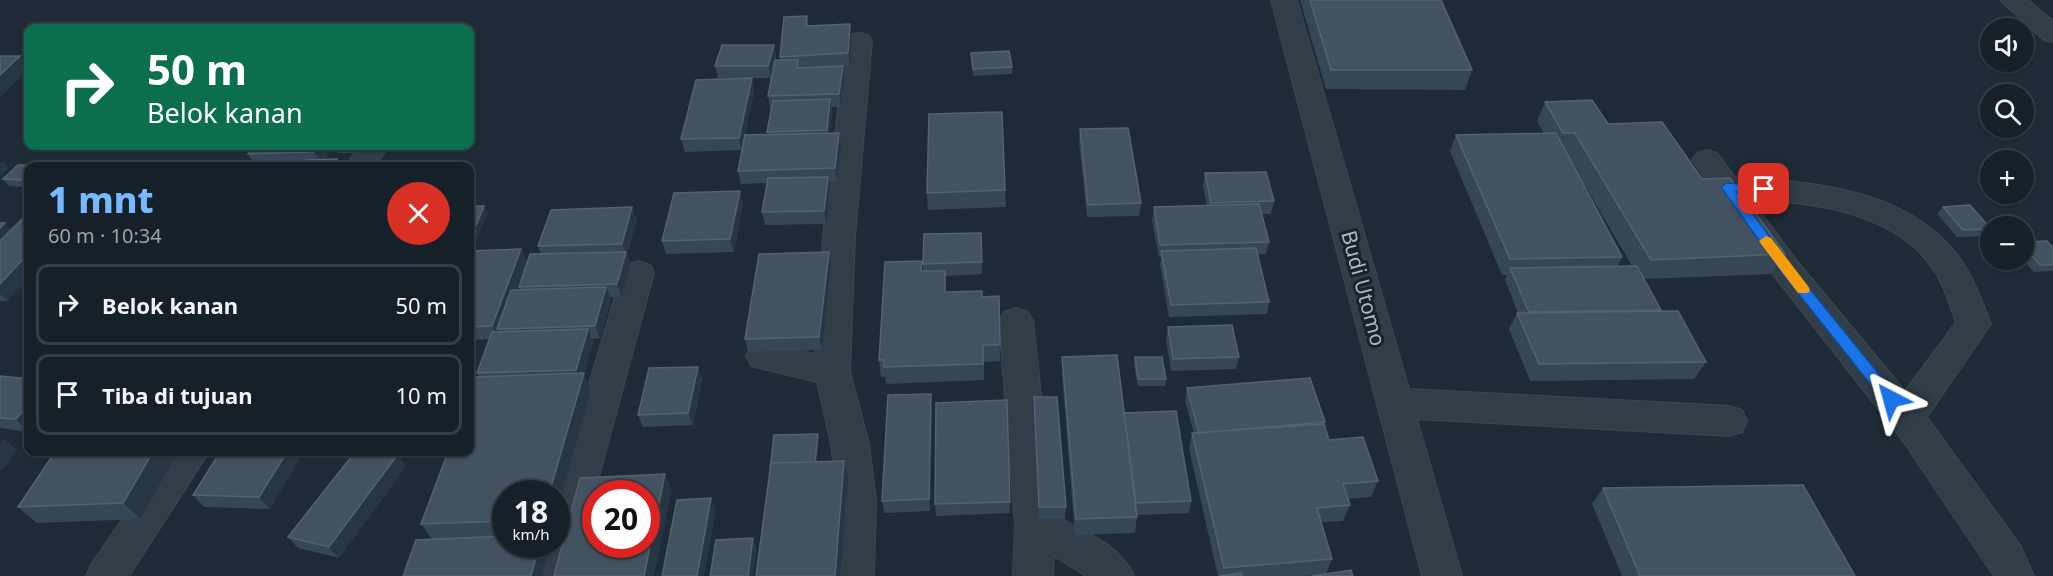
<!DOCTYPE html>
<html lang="id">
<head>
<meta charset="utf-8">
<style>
  :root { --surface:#162029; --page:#1f2831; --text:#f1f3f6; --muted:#9ea3a8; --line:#353e46; --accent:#76b9ff }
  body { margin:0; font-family:"Noto Sans",sans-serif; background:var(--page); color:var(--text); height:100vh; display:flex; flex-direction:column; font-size:22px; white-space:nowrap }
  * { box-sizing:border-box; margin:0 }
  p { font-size:20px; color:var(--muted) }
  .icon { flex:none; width:33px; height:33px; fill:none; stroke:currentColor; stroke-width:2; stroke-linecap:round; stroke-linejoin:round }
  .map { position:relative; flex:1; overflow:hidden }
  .sheet { position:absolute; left:24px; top:162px; width:450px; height:294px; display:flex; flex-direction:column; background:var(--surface); border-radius:12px; box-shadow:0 2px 4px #0004,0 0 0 2px var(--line) }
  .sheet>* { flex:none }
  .guide { position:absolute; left:24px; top:24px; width:450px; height:126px; border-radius:12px; box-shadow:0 2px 4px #0004,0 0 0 2px var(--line); background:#0b6e4f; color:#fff; overflow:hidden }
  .tools { position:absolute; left:1980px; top:18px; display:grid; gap:12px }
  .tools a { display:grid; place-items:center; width:54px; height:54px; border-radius:50%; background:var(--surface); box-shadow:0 2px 4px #0004,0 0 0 2px var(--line); font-size:30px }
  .speed { position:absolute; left:492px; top:480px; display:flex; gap:12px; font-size:30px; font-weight:700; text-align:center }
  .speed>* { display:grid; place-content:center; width:78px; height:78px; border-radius:50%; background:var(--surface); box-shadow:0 2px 4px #0004,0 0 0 2px var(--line); line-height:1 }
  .speed small { font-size:15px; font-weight:400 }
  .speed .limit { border:9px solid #d22; background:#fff; color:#111 }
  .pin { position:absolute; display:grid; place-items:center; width:51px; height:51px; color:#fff; margin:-26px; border-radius:12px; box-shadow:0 3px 9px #0006 }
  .me { position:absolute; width:66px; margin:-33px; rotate:321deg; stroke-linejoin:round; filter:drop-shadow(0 0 4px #0008) }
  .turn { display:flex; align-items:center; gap:21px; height:126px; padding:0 24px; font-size:27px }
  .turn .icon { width:78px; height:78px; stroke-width:2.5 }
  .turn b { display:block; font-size:42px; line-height:51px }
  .round { display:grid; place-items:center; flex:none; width:63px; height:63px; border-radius:32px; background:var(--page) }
  .overview { display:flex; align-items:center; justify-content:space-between; height:102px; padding:0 24px }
  h1 { font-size:36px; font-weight:800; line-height:45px; color:var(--accent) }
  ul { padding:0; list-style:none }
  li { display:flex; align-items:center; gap:18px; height:81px; margin:0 12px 9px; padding:0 12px; border:3px solid var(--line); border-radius:12px }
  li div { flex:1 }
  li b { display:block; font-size:22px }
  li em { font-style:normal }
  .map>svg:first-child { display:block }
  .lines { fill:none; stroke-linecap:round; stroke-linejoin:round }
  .minor-casing { stroke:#3b4651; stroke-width:2 }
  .minor { fill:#313d47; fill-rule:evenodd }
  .wall { fill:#354654; fill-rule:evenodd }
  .shaded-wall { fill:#263643 }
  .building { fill:#425260; stroke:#526270; stroke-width:1.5; fill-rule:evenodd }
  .route { fill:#1a73e8; stroke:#114b97; stroke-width:1.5 }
  .slow { fill:#f59e0b }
  .labels { text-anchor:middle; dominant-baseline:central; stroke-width:6; stroke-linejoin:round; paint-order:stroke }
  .street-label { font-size:21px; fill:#abb7c5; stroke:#17222b }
</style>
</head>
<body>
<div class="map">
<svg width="2053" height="576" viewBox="0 0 2053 576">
  <rect width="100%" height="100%" fill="#1e2b37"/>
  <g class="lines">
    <g class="minor-casing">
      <path id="minor" d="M1271,0H1297L1409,389L1729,406L1742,410L1747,421L1742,432L1729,436L1417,419L1462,576H1422Z
        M2000,0H2028L2053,21V42L2044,40Z
        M859,33L868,35L872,41L855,236L850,372L869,444L876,500L874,576H834L838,500L831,444L817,382L751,366L746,356L751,346L763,343L815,354L823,236L846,41L850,35Z
        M359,146H388L376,166H346Z
        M1707,150L1717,153L1735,177C1811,182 1902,188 1954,251C1972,272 1981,299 1991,324L1927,417L2020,545L2034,576H1994L1903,441L1775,277L1697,167L1692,160L1697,153ZM1751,199C1817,204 1900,212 1937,275C1946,290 1950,307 1956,322L1905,391L1797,261Z
        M638,261L650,265L654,273L572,576H532L541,544H556V494L622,273L626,265Z
        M1016,308L1028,312L1033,321L1054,515C1083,531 1120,544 1134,576H1086L1054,556L1053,576H1013L1015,525L999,321L1004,312Z
        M169,452H209L129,576H86L92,563Z"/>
    </g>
    <use href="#minor" class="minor"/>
  </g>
  <path class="wall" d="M1300,0H1441L1472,70L1465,90L1326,89Z
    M807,16L809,26L851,36L850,66H843L844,79L841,107H832V112L830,133L841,145L837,181H829L830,189L826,224L765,225L762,212L767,183L741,184L738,171L742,150L685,152L681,139L752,78L754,91L745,135H768L767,132L771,109H770L768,96L773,71L771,78H718L715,66L774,45L776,57L775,60H781L780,57Z
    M971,53L1012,67V74L973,76Z
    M1545,102L1608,124L1702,179L1785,254L1771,274L1644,279L1661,310L1706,362L1694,379L1530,381L1509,329L1517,313H1518L1505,280L1507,275H1502L1450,151L1456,135L1544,134L1537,121ZM1570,160L1632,266L1617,267L1622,257Z
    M1080,129L1141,203L1139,216L1087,217L1079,142Z
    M253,146H333L325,159L341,166H302L303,165L256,166L248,154Z
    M333,146H365L361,153H337Z
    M395,146H419L418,148H396Z
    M28,166V187L9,186L3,179Z
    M1205,173L1274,201L1271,214H1262L1269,242L1266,254H1257L1269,302L1267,314L1169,317L1160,264L1161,257H1159L1152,220L1154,207L1207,206L1203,186Z
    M1005,190L1006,207L928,210L927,193Z
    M743,204L734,252L666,254L662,241Z
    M470,206L487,213L474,245H470Z
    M1943,207L1990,228V230L1986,236L1957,237L1937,214Z
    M637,220L627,254L631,264L622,297H610L611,300L600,338L592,339L593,342L584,374L591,390L556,514V494H506V544H548L550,547L542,576H403L432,539L421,524L479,377L477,373L490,339L470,340V251L521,249L527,262L516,290H520L519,287L541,254L538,246Z
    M0,223L8,301H0Z
    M981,233L982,274L945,276L946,291L982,297L999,296L1000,361L984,362V380L886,384L885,377H881L879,360L923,271V264Z
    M2024,242L2053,248V271L2034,272L2023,260Z
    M831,265L822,350L748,352L745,339Z
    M1168,327L1239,357L1236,369L1171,371L1166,339Z
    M1062,357L1124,415L1191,501L1189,513L1137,515L1135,533L1075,535L1062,374Z
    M1135,357L1166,379L1165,386H1138L1134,364Z
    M698,367L702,379L693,425L643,427L638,415Z
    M0,376L28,379V432L0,428Z
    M1187,388L1325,422L1324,425L1329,440L1378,481L1371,497L1348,499L1350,505L1343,521L1321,522L1332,559L1326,574L1306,576H1218L1189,449L1192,433H1194L1185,401Z
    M1034,397L1066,507L1065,519H1039Z
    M1007,400L1010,513L936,516L935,504Z
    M932,406L930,511L884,513L882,501Z
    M55,452H178L140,519L37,523L18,507Z
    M220,452L270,509L204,507L193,495Z
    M406,466L339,558L298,548L288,537Z
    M1603,488L1855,576H1622L1592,504Z"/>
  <path class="shaded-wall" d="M850,24L851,36L850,66L848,53Z
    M774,45L776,57L771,78L768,66Z
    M20,56L28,66V69L0,98V75Z
    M843,66L844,79L841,107L839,94Z
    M752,78L754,91L742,150L739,138Z
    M830,99L832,112L829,143L827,130Z
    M839,133L841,145L837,181L835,168Z
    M318,146H333L321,165L314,152Z
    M357,146H365L361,153Z
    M337,159L341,166H333Z
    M3,160L9,167L0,176V163Z
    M828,177L830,189L826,224L824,211Z
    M740,191L743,204L734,252L730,239Z
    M484,206L487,213L474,245L471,238Z
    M632,207L637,220L627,254L631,264L622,297L617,284L626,254L622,244Z
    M5,223L16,236L0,253V228Z
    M521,249L527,262L502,329H497L500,335L498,339L492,326Z
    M829,252L831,265L822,350L819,337Z
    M28,254V279L8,301L0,294V284Z
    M606,287L611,300L600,338L595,326Z
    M588,329L593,342L584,374L591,390L556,514V494H549L581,382L576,370Z
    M698,367L702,379L693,425L688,413Z
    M931,394L932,406L930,511L929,499Z
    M28,405V431L16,419Z
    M818,434L819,441L816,474L814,467Z
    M3,438L17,450L0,472V442Z
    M153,452H178L140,519L123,503Z
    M287,452H304L270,509L259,497Z
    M398,454L406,466L339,558L329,547Z
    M844,461L848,477L840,576H835Z
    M665,474L672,490L654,576H644Z
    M711,498L716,510L704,576H697Z
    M753,538L757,550L753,576H748Z
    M540,544H548L550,547L542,576H531Z"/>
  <path class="building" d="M1310,0H1441L1472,70H1331Z
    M807,16L806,26L850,24L848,53L780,57L784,17Z
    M722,45H774L768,66H715Z
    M1009,51L1012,67L973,69L971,53Z
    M0,56H20L0,75Z
    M775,60H798L797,68L843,66L839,94L768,96Z
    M752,78L739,138L681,139L696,80Z
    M830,99L827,130L767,132L773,101Z
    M1592,100L1608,124L1662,122L1702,179L1730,178L1785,254L1651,260L1575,133H1563L1545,102Z
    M1002,112L1005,190L927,193L929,114Z
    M1128,128L1141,203L1088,205L1080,129Z
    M839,133L835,168L738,171L745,135Z
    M1556,133L1622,257L1510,259L1456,135Z
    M253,146H318L314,152L248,154Z
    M337,159L333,166H303L306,160Z
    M18,165L49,166H28V180L3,179Z
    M1266,172L1274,201L1211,203L1205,173Z
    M828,177L824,211L762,212L768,178Z
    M740,191L730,239L662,241L674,193Z
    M1259,204L1269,242L1160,245L1154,207Z
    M1970,205L1990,228V229L1963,230L1943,207Z
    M470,206H484L471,238H470Z
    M632,207L622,244L538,246L551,210Z
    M24,217H28V254L0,284V241Z
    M0,223H5L0,228Z
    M981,233L982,262L923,264L924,234Z
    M2047,241L2053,248V265H2040L2024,247V242Z
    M1256,248L1269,302L1171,305L1161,251Z
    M521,249L492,326L470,327V251Z
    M626,252L617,284L519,287L530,254Z
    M829,252L819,337L745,339L759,254Z
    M922,261L921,271H945V292L982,291V297L999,296L1000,345H983V364L884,367V360H879L885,262Z
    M1637,266L1661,310L1529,312L1510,268Z
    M606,287L595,326L497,329L511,290Z
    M1678,311L1706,362L1539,364L1517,313Z
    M1232,325L1239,357L1173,359L1168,327Z
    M588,329L576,370L477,373L492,332Z
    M1117,355L1137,517L1076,519L1062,357Z
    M1135,357H1162L1166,379H1138Z
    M698,367L688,413L638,415L649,368Z
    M584,373L549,494H506V521L421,524L448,452H470V394L476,377Z
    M0,376L28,379V405L16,419L0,418Z
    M1310,378L1325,422L1199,433L1187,388Z
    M931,394L929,499L882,501L888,395Z
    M1034,397H1057L1066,507H1039Z
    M1007,400L1010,502L935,504L936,403Z
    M1176,411L1191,501L1136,503L1124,413Z
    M1324,424L1329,440L1363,437L1378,481L1343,484L1350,505L1317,508L1332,559L1224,568L1192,433Z
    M818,434L815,462L771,463L770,469L774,435Z
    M55,452H153L123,503L18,507Z
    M220,452H287L259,497L193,495Z
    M355,452H386L398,454L329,547L288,537Z
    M844,461L835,576H756L771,463Z
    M665,474L644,576H554L580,478ZM596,494H646V544H596Z
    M1803,485L1855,576H1640L1603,488Z
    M711,498L697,576H662L677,500Z
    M506,536V544H540L531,576H403L416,540Z
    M753,538L748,576H710L716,540Z
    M1351,570L1353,576H1312Z
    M1241,573L1242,576H1219Z"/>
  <path class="route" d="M1727,183L1768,186L1770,189L1764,194L1737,192L1791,266L1896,395L1898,399L1896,404H1886L1782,273L1721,187Z"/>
  <path class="slow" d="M1766,236L1771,238L1808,286L1810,290L1808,293H1798L1761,244L1759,241Z"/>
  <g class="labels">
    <g class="street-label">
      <text transform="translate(1364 288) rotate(75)">Budi Utomo</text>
    </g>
  </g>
</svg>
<div class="tools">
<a><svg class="icon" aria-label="sound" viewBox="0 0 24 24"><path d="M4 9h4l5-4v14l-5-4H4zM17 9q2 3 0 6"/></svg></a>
<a><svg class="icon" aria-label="search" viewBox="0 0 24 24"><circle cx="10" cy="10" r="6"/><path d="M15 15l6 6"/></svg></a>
<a>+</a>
<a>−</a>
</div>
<div class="speed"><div>18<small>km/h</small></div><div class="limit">20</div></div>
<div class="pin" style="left:1764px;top:189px;background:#d93025"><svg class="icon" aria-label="arrive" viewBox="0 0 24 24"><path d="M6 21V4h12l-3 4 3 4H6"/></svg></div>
<svg class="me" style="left:1891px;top:399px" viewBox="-20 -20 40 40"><path d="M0-17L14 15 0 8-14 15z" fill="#1a73e8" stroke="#fff" stroke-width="4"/></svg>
<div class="guide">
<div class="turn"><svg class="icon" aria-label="right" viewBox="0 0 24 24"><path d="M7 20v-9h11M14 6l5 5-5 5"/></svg><div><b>50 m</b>Belok kanan</div></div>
</div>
<section class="sheet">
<div class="overview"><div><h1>1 mnt</h1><p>60 m · 10:34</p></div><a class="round" style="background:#d93025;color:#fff"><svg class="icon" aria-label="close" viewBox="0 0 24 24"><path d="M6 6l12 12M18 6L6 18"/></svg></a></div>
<ul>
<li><svg class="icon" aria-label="right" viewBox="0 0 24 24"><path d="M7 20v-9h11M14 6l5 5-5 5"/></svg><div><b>Belok kanan</b></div><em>50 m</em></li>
<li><svg class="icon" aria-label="arrive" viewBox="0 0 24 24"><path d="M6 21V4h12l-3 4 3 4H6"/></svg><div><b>Tiba di tujuan</b></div><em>10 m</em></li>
</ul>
</section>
</div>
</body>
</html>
